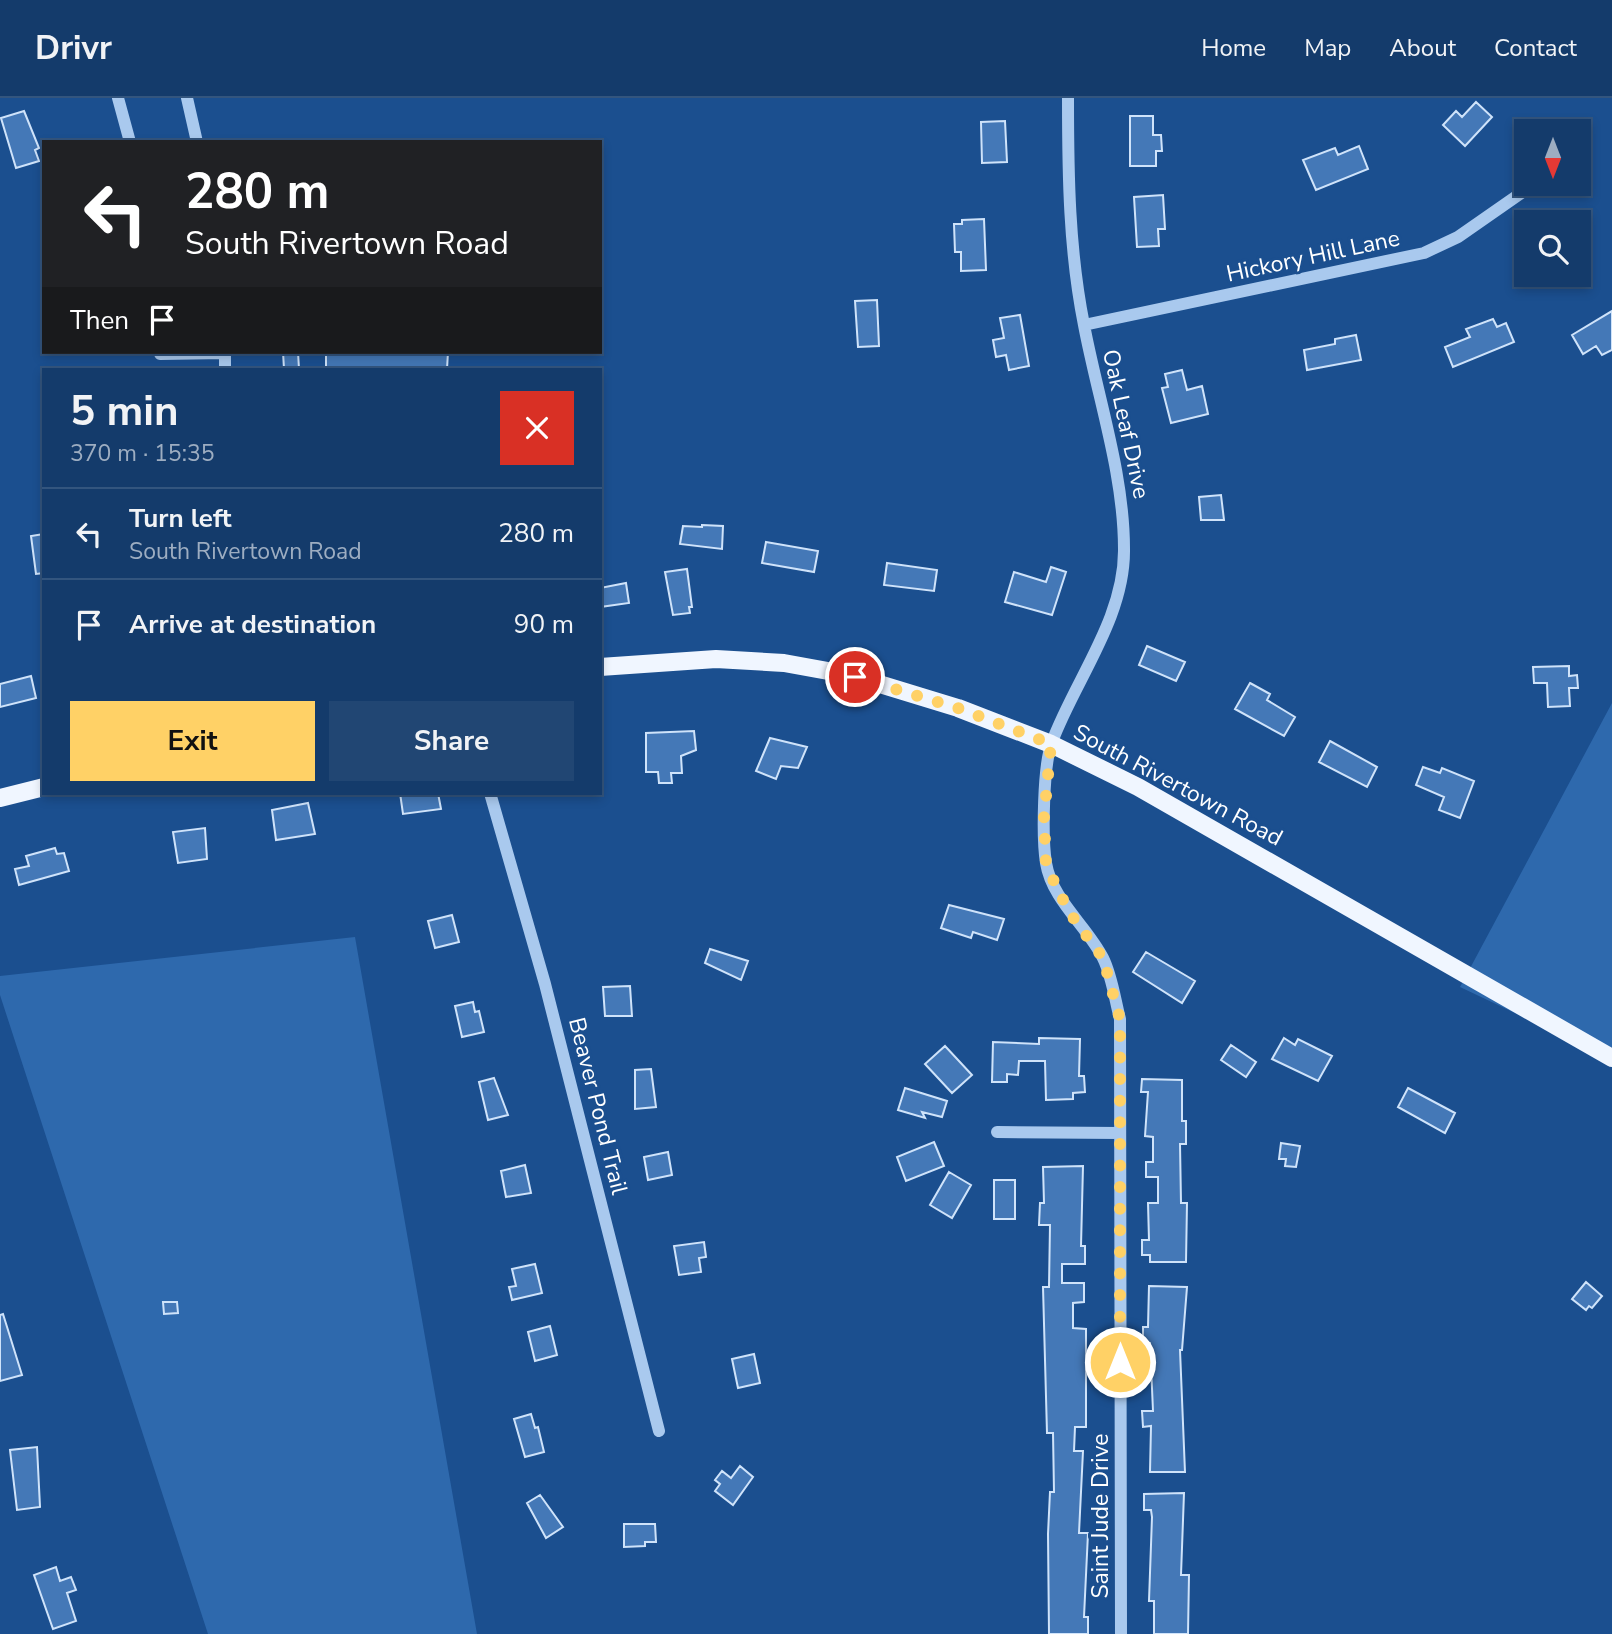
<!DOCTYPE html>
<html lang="en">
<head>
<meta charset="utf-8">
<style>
  :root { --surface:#143b6b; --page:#214673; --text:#f1f3f6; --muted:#9dadc1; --line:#33557e; --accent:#ffd166 }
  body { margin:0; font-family:"Nunito Sans",sans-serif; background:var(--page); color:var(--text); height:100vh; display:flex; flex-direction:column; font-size:26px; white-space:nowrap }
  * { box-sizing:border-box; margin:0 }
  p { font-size:23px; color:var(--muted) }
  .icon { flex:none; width:38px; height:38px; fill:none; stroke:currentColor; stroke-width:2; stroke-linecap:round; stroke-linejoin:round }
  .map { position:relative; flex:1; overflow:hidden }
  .panel { position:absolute; left:42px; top:270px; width:560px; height:427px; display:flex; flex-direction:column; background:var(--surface); border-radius:0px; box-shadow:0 4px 10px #0003,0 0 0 2px var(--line) }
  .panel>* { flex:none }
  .guide { position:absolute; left:42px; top:42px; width:560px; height:214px; border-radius:0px; box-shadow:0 4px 10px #0003,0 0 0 2px var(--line); background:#202124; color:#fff; overflow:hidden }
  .needle { width:46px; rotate:180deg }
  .buttons { position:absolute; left:1514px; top:21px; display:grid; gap:14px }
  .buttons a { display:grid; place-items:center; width:77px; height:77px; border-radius:0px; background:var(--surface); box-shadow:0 4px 10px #0003,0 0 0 2px var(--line); font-size:35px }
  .pin { position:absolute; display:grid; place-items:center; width:60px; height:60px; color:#fff; margin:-30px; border:4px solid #fff; border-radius:50%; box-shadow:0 2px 7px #0007 }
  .me { position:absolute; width:77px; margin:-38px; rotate:0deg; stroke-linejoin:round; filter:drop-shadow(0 0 5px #0008) }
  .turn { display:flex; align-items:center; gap:24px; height:147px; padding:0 28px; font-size:32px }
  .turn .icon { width:91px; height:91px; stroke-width:2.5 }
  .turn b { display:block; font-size:49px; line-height:60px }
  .then { display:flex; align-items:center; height:66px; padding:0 28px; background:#0003; gap:14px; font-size:26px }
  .round { display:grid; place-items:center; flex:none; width:74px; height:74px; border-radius:0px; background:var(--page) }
  .headline { display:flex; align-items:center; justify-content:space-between; height:119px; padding:0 28px }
  h1 { font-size:42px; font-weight:700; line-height:52px }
  .cta { display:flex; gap:14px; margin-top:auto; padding:14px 28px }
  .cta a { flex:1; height:80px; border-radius:0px; background:var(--accent); color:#111; font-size:28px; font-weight:700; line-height:80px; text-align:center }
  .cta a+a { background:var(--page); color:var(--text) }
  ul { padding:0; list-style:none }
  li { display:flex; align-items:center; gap:21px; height:91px; padding:0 28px; border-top:2px solid var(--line) }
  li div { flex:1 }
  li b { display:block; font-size:26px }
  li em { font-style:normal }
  header { display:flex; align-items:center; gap:42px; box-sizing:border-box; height:98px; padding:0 35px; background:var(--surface); border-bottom:2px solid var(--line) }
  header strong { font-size:33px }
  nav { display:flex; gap:38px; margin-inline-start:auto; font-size:24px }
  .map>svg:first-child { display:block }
  .green { fill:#2e69ad }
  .building { fill:#4478b7; stroke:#cfe3fa; stroke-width:2 }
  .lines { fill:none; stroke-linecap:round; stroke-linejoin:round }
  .minor { stroke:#a9c9ee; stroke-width:12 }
  .major { stroke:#f0f6ff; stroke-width:18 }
  .route { stroke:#ffd166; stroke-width:12; stroke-dasharray:0 21.6 }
  .labels { text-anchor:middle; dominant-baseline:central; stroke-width:6; stroke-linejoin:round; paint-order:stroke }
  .street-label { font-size:23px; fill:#fff; stroke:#1b4f8f }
</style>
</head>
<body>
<header>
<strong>Drivr</strong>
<nav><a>Home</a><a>Map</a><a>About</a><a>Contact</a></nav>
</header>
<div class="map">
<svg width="1612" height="1536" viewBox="0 0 1612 1536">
  <rect width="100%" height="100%" fill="#1b4f8f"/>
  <path class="green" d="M1612,605V961L1460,889Z
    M355,839L477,1536H208L0,897V878Z"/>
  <path class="building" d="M1476,4L1492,19L1465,48L1443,27L1456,13L1462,19Z
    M24,13L39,50L35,52L39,63L16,70L1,20Z
    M1130,18H1153V37H1161L1162,53H1156V68H1130Z
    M1005,23L1007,64L982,65L981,24Z
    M1359,48L1368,71L1316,92L1303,62L1335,50L1338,57Z
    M1163,97L1165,131H1158L1159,148L1137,149L1134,99Z
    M984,121L986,172L961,173V154H955L954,126H962V122Z
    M877,202L879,248L858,249L855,203Z
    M1612,213V252L1602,257L1596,248L1583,256L1572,237Z
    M1020,217L1029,268L1009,272L1006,257L996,259L993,242L1004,240L1000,220Z
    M1493,221L1497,229L1506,225L1514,244L1453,269L1445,249L1470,239L1466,231Z
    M1356,237L1361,262L1307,272L1304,252L1335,246V241Z
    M283,254H298L299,271H284Z
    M326,254H448L447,271H326Z
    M1182,272L1187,292L1202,288L1208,316L1171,325L1162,290L1168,289L1165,276Z
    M1221,397L1224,422H1201L1199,399Z
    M702,427L723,428L722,451L680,446L683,428L702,429Z
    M44,436V475L36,476L31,438Z
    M766,444L818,453L814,474L762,465Z
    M887,465L937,472L934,493L884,487Z
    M1051,469L1066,474L1052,517L1005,504L1014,474L1046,484Z
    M687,471L692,509H689L690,515L673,517L665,474Z
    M626,485L629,505L600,509V490Z
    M1147,548L1185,564L1176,583L1139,567Z
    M1569,568V578L1577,577L1578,590H1569L1570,608L1548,609L1547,585H1534L1533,569Z
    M31,578L36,600L0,609V586Z
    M1250,585L1270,596L1267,602L1295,619L1284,638L1235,611Z
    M694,633L696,652L681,658L682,675H671L672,685H659L658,674H646V635Z
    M770,640L807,649L798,670L781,668L776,681L756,673Z
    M1330,643L1377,669L1367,689L1319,664Z
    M1423,669L1440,675L1442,670L1474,683L1460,720L1439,712L1444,699L1416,687Z
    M400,695H438L441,711L403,716Z
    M308,705L315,736L276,742L272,712Z
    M205,730L207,761L178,765L173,734Z
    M55,750L57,756L64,755L69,773L19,787L15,771L29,768L26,758Z
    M949,807L1004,821L997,842L973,834L971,840L941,830Z
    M452,817L459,844L435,850L428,823Z
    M710,851L748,863L741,882L705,865Z
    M1146,854L1195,883L1182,905L1133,874Z
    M630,888L632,918H605L603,889Z
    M473,904L475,914L479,913L484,934L462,939L455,908Z
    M1039,940L1080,941L1079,978H1084L1085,994L1073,995V1001L1046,1002L1045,963H1019L1018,977L1007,976V984H992L993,944L1039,946Z
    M1284,940L1295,947L1298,941L1332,958L1318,983L1272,961Z
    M1231,947L1256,964L1246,979L1221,962Z
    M945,948L972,977L952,995L925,966Z
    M651,971L656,1009L635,1011V972Z
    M494,980L508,1017L488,1022L479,984Z
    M1142,981L1182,982V1023H1186V1046H1180L1181,1105H1187L1186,1164H1150V1157H1142V1142H1149L1148,1105H1158V1079H1146V1064H1153V1039L1145,1038L1148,994H1141Z
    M905,990L947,1003L942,1019L922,1014L925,1020L898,1012Z
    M1408,990L1455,1015L1445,1035L1398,1009Z
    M934,1044L944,1068L906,1083L897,1059Z
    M1281,1045L1300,1048L1296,1069L1285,1068L1286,1061H1279Z
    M668,1054L672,1077L648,1082L644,1059Z
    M525,1067L531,1095L506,1099L501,1073Z
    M1083,1068L1081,1148H1085V1166H1062V1185H1084V1204L1073,1205V1230L1086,1231V1329H1075L1074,1353H1083L1079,1435H1088L1084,1519H1088V1536H1049L1048,1436L1050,1394H1054L1053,1335H1047L1043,1189H1049L1050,1127H1039L1040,1105H1044L1043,1069Z
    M949,1074L971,1087L952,1120L930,1107Z
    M994,1082H1015V1121H994Z
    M704,1144L706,1159L699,1160L701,1174L679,1177L674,1148Z
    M535,1166L542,1195L512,1202L509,1189L516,1188L512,1171Z
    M1586,1184L1602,1198L1592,1210L1589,1208L1586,1212L1572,1201Z
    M1149,1188L1187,1189L1182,1252H1180L1185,1374H1150L1151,1328L1143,1329L1142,1313H1153L1150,1245H1143V1229H1148Z
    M163,1204H177L178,1215L164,1216Z
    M3,1216L22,1277L0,1283V1217Z
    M550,1228L557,1257L535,1263L528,1234Z
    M754,1256L760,1285L738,1290L732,1261Z
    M531,1316L535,1330L538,1329L544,1354L525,1359L514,1321Z
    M37,1349L40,1409L17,1412L10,1352Z
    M740,1368L753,1379L733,1407L715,1393L720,1386L715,1382L722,1373L731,1380Z
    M1184,1395L1181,1477H1189L1188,1536H1154V1503H1149L1152,1419L1151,1412H1144V1396Z
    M540,1397L563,1429L546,1440L527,1405Z
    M624,1426H655L656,1444H645V1448L624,1449Z
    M56,1469L60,1483L71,1479L76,1492L67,1495L76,1523L53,1531L34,1477Z"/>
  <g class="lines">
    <path class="minor" d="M118,0L130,44
      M187,0L197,44
      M1068,0C1068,77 1069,152 1084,227C1098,301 1124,376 1124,451C1125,520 1075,582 1052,644C1043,667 1042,740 1046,765C1052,802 1087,828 1103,860C1112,878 1115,902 1120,921L1121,1536
      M1084,227L1424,155L1458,139L1534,86
      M160,256L225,255V271
      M490,695L545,886L659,1333
      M997,1034L1120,1035"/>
    <path class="major" d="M600,569L716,561L784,565L850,577L958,610L1051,646L1138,689L1612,960
      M0,700L44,689"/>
  </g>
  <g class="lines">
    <path class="route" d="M855,579L958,610L1051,646L1044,719L1046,767L1069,814L1103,860L1120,921V1264"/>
  </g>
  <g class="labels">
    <g class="street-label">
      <text transform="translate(1313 158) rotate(-12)">Hickory Hill Lane</text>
      <text transform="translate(1126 326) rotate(78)">Oak Leaf Drive</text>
      <text transform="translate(1178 687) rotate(28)">South Rivertown Road</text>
      <text transform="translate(598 1008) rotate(76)">Beaver Pond Trail</text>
      <text transform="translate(1100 1418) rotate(-90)">Saint Jude Drive</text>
    </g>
  </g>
</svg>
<div class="buttons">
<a><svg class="needle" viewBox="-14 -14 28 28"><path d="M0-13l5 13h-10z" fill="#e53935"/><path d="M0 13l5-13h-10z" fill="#9dadc1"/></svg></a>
<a><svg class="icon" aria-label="search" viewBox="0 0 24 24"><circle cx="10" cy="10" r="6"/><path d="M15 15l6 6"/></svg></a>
</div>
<div class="pin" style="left:855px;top:579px;background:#d93025"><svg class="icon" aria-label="arrive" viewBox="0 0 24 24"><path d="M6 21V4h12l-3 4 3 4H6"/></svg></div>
<svg class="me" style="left:1120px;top:1264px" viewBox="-20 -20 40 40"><circle r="17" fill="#ffd166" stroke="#fff" stroke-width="3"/><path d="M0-11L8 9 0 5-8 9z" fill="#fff"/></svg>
<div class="guide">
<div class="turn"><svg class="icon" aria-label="left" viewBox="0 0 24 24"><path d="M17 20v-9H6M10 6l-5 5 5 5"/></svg><div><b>280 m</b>South Rivertown Road</div></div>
<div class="then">Then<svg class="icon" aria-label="arrive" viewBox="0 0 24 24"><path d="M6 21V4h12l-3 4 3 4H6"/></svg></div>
</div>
<section class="panel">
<div class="headline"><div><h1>5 min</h1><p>370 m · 15:35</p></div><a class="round" style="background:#d93025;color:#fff"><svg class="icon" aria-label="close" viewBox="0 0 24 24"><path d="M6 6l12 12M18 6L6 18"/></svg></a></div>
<ul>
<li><svg class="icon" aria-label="left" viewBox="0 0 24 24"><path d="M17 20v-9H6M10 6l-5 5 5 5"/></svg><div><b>Turn left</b><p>South Rivertown Road</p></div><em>280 m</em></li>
<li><svg class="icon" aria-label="arrive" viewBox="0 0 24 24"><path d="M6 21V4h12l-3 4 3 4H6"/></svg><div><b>Arrive at destination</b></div><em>90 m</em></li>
</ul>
<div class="cta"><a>Exit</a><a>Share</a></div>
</section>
</div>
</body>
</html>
